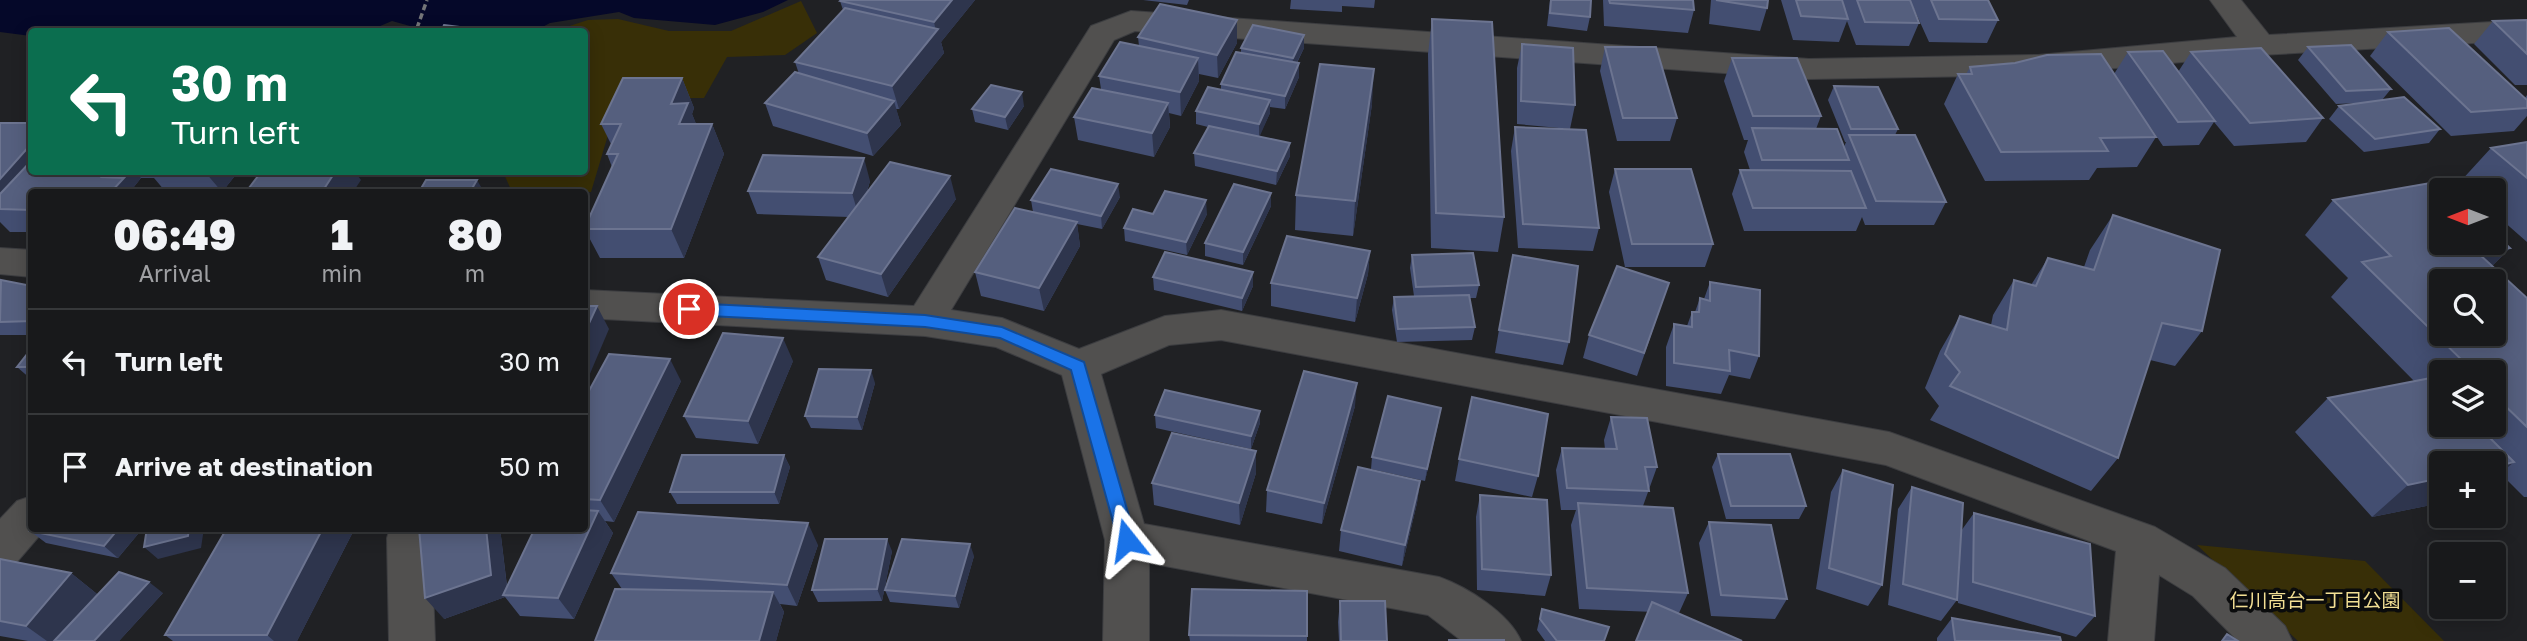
<!DOCTYPE html>
<html lang="en">
<head>
<meta charset="utf-8">
<style>
  :root { --surface:#18191b; --page:#252628; --text:#f1f3f6; --muted:#9fa0a3; --line:#36383a }
  body { margin:0; font-family:"Golos Text","Noto Sans JP",sans-serif; background:var(--page); color:var(--text); height:100vh; display:flex; flex-direction:column; font-size:26px; white-space:nowrap }
  * { box-sizing:border-box; margin:0 }
  p { font-size:23px; color:var(--muted) }
  .icon { flex:none; width:38px; height:38px; fill:none; stroke:currentColor; stroke-width:2; stroke-linecap:round; stroke-linejoin:round }
  .map { position:relative; flex:1; overflow:hidden }
  .panel { position:absolute; left:28px; top:189px; width:560px; height:343px; display:flex; flex-direction:column; background:var(--surface); border-radius:7px; box-shadow:0 4px 18px #0003,0 0 0 2px var(--line) }
  .panel>* { flex:none }
  .banner { position:absolute; left:28px; top:28px; width:560px; height:147px; border-radius:7px; box-shadow:0 4px 18px #0003,0 0 0 2px var(--line); background:#0b6e4f; color:#fff; overflow:hidden }
  .needle { width:46px; rotate:270deg }
  .tools { position:absolute; left:2429px; top:178px; display:grid; gap:14px }
  .tools a { display:grid; place-items:center; width:77px; height:77px; border-radius:7px; background:var(--surface); box-shadow:0 4px 18px #0003,0 0 0 2px var(--line); font-size:35px }
  .pin { position:absolute; display:grid; place-items:center; width:60px; height:60px; color:#fff; margin:-30px; border:4px solid #fff; border-radius:50%; box-shadow:0 2px 7px #0007 }
  .me { position:absolute; width:77px; margin:-38px; rotate:345deg; stroke-linejoin:round; filter:drop-shadow(0 0 5px #0008) }
  .turn { display:flex; align-items:center; gap:24px; height:147px; padding:0 28px; font-size:32px }
  .turn .icon { width:91px; height:91px; stroke-width:2.5 }
  .turn b { display:block; font-size:49px; line-height:60px }
  .eta { display:flex; justify-content:space-evenly; align-items:center; height:119px; text-align:center }
  .eta b { font-size:42px; font-weight:800; line-height:49px }
  ul { padding:0; list-style:none }
  li { display:flex; align-items:center; gap:21px; height:105px; padding:0 28px; border-top:2px solid var(--line) }
  li div { flex:1 }
  li b { display:block; font-size:26px }
  li em { font-style:normal }
  .map>svg:first-child { display:block }
  .green { fill:#382f07 }
  .water { fill:#050829 }
  .lines { fill:none; stroke-linecap:round; stroke-linejoin:round }
  .minor-casing { stroke:#3c3d40; stroke-width:2 }
  .path { stroke:#747578; stroke-width:3.5; stroke-dasharray:6 3.5; stroke-linecap:butt }
  .minor { fill:#51504f; fill-rule:evenodd }
  .wall { fill:#434e71; fill-rule:evenodd }
  .shaded-wall { fill:#2e354d }
  .building { fill:#555f7e; stroke:#6c7490; stroke-width:2; fill-rule:evenodd }
  .route { fill:#1a73e8; stroke:#114b97; stroke-width:2 }
  .labels { text-anchor:middle; dominant-baseline:central; stroke-width:7; stroke-linejoin:round; paint-order:stroke }
  .park-label { font-size:19px; fill:#f3df94; stroke:#0a0b0c }
</style>
</head>
<body>
<div class="map">
<svg width="2527" height="641" viewBox="0 0 2527 641">
  <rect width="100%" height="100%" fill="#202124"/>
  <path class="green" d="M801,1L817,33L785,55L727,57L704,98H619L591,192H512L503,172H584V32L554,31L588,20L618,19L669,31H731Z
    M2197,545L2365,561L2444,641H2298Z"/>
  <path class="water" d="M0,0H788L763,12L715,25L634,18L619,12L550,23L533,32L428,31L392,21L366,32H32L31,36L0,32Z"/>
  <g class="lines">
    <g class="minor-casing">
      <path id="minor" d="M2210,0H2241L2269,35L2527,20V40L2260,55L2038,75L1809,79L1135,31L1114,40L951,310L1002,318L1079,349L1165,316L1221,310L1889,432L2155,527L2225,568L2285,626L2292,641H2238L2193,596L2159,575L2154,641H2108L2116,551L1886,465L1221,340L1169,345L1101,374L1144,524L1439,577C1467,587 1509,613 1521,641H1462L1428,615L1149,563V641H1103L1105,540L1062,375L996,347L925,336L584,318V290L914,306L1091,26L1131,11L1809,59L2038,55L2237,37Z
        M0,248L32,250V277L0,274Z
        M32,496V528H46L16,563L0,569V519L17,501Z
        M390,528H434L431,538L435,641H389L387,538Z"/>
    </g>
    <path class="path" d="M417,28L427,0"/>
    <use href="#minor" class="minor"/>
  </g>
  <path class="wall" d="M841,0H975L941,42L944,53L899,109H896L901,125L873,156L773,126L765,103L799,74L795,62L843,10L840,1Z
    M1143,0H1189L1187,5Z
    M1291,0H1375L1374,8L1342,6V12L1290,9Z
    M1550,0H1591L1590,17L1587,31L1547,26Z
    M1603,0H1693L1694,10L1688,33L1604,26Z
    M1711,0H1768L1767,8L1760,31L1709,24Z
    M1781,0H1910L1919,23L1909,46L1856,45L1847,21L1839,42L1793,40Z
    M1910,0H1988L1998,20L1987,43L1929,42Z
    M1432,19L1504,217L1498,252L1431,248L1428,54Z
    M1237,20V43L1218,78L1199,74V81L1181,116L1169,113L1170,127L1154,157L1078,140L1074,117L1101,89L1099,76L1139,46L1138,37Z
    M2527,20V85H2515L2474,44L2493,21Z
    M2388,32L2525,98L2527,95V116L2514,131L2451,136L2370,56Z
    M1522,44L1575,105L1570,129L1517,124V68Z
    M1605,47L1677,118L1670,141H1617L1600,71Z
    M2308,47L2391,89L2382,100L2440,129L2429,143L2364,152L2329,119L2339,106L2359,103L2336,104L2298,60Z
    M1241,48H1304L1297,63L1299,77L1285,109L1270,107V113L1259,136L1290,156L1276,185L1195,166L1194,153L1208,127L1196,124V111L1221,90V84L1241,53Z
    M2128,52L2178,72L2191,52L2323,118L2306,142L2234,146L2214,122L2199,145L2163,146L2149,125L2156,137L2137,167L2097,168L2089,180L1985,181L1944,104L1958,74H1966L1970,67L2114,74Z
    M1732,58L1821,116L1816,129L1844,147L1846,142H1845L1828,100L1834,86L1898,129L1895,135L1946,202L1934,225H1865L1862,217L1856,231H1744L1732,194L1740,170H1750L1744,152L1748,140H1744L1724,81Z
    M682,78L694,108L692,114L696,124H712L724,154L684,258H600L584,228L612,167L607,154L611,144L601,124Z
    M1372,104L1353,236L1295,230L1296,195Z
    M1024,106L1008,130L975,122L972,109Z
    M0,123L32,172H238L222,192L165,191L154,178H141L133,188L32,192V232H10L0,222Z
    M1515,127L1599,228L1593,251L1518,248L1511,151Z
    M2527,142V242L2494,213V191H2468L2459,183L2491,148Z
    M1615,169L1713,244L1705,267H1625L1609,192Z
    M870,181L867,192L956,199L888,297L826,280L818,257L849,217L757,214L748,191Z
    M1271,193V206L1243,265L1205,256V243Z
    M1120,197L1102,229L1077,224L1080,246L1044,311L981,296L975,272L1033,212L1031,200Z
    M2333,200L2510,248L2492,266L2527,298V497H2524L2501,474L2494,479V464H2441V503L2372,517L2295,432L2328,398L2414,381L2331,297L2348,278L2305,235ZM2441,373H2494V425H2441Z
    M1153,214H1207L1187,255L1125,241L1124,228Z
    M2113,215L2202,331L2175,366L2150,360L2118,458L2091,491L1930,420L1939,406L1925,388L1940,351L1960,316L1991,325L1993,315L2014,280L2031,285L2048,258L2084,267L2090,250Z
    M1370,251L1368,274L1355,322L1271,306V283Z
    M1412,255L1479,285L1476,298H1470L1475,327L1472,340L1397,342L1392,310L1394,297L1414,296L1410,268Z
    M1253,272V286L1242,311L1154,290L1153,277Z
    M1508,278L1569,342L1563,365L1495,353Z
    M0,281L32,286V335H0Z
    M1710,282L1759,356L1750,379L1729,375L1721,394L1666,386V347L1674,324L1687,326L1692,312H1695L1700,298L1704,299Z
    M1669,283L1637,376L1583,358L1589,335Z
    M32,348V380L17,367Z
    M793,361L758,444L696,438L684,416Z
    M681,381L614,522L605,521L613,533L574,619L520,616L505,597L444,619L500,528L507,586L584,528V400Z
    M875,383L862,430L811,428L805,416Z
    M1355,406L1322,524L1266,512L1267,490Z
    M1155,415L1260,423L1251,449L1156,428Z
    M1611,417L1657,467L1643,506L1688,593L1679,613L1579,609L1571,525L1576,510H1561L1556,470L1562,448L1605,449L1604,440Z
    M1439,420L1425,481L1371,469L1372,457Z
    M1256,451V473L1240,525L1154,505L1152,483Z
    M1718,454L1806,506L1799,519H1726L1712,467Z
    M784,455L790,467L779,504H677L670,492Z
    M1459,459L1538,476L1532,497L1455,481Z
    M1843,470L1882,585L1868,606L1816,589L1831,492Z
    M1420,481L1417,503L1402,566L1339,551L1341,530Z
    M1912,487L1961,531L1974,513L2095,616L2076,637L1958,603V582L1957,600L1941,621L1888,605L1898,509Z
    M1480,495L1551,575L1545,596L1477,590L1476,517Z
    M1709,522L1787,599L1775,619L1711,616L1699,543Z
    M143,528L118,558L46,543L30,531Z
    M227,528H355L297,641H173L165,635Z
    M818,545L797,606L780,604L784,612L776,641H595L622,589L611,573Z
    M892,551L882,601L818,602L812,590Z
    M974,556L959,608L890,602L885,590Z
    M0,559L71,573L97,594L89,605L163,593L119,641H28L0,636Z
    M1307,591V641H1190L1189,635Z
    M1340,601L1387,641H1339L1338,622Z
    M1542,609L1604,641H1545L1537,630Z
    M1952,618L2061,641H1937V638Z"/>
  <path class="shaded-wall" d="M952,0H975L941,42L944,53L899,109L892,86L936,32L934,22Z
    M1237,20V43L1218,78L1217,55Z
    M1304,35V48L1292,72L1293,58Z
    M1198,58L1199,81L1181,116L1180,92Z
    M1299,63V77L1285,109V96Z
    M1374,69L1372,104L1353,236L1355,201Z
    M682,78L694,108L692,114L700,133L691,154L671,104Z
    M1022,92L1024,106L1008,130L1005,117Z
    M1270,100V113L1259,138V124Z
    M894,101L901,125L873,156L867,133Z
    M1168,103L1170,127L1154,157L1152,133Z
    M712,124L724,154L684,258L671,229Z
    M32,143V172L0,209V179Z
    M1290,143V156L1276,185L1277,171Z
    M864,158L870,181L859,217L852,193Z
    M107,172H136L141,178L133,188L136,192H111L102,177Z
    M205,172H238L222,192Z
    M325,172H355L361,180L353,192H322Z
    M950,176L956,199L888,297L881,274Z
    M477,180L484,192H470Z
    M1118,184L1120,197L1102,229L1101,216Z
    M1271,193V206L1243,265V252Z
    M1206,200L1207,214L1187,255L1186,242Z
    M1077,222L1080,246L1044,311L1039,288Z
    M2510,248L2476,282L2478,253Z
    M1370,251L1368,274L1355,322L1357,298Z
    M1253,272V286L1242,311V298Z
    M597,306L609,329L586,383L584,380V334Z
    M783,338L793,361L758,444L748,421Z
    M670,359L681,381L614,522L600,500Z
    M871,370L875,383L862,430L857,417Z
    M1357,383L1355,406L1322,524L1324,503Z
    M1441,408L1439,420L1425,481L1427,469Z
    M1260,411V423L1251,449V436Z
    M1256,451V473L1240,525L1239,503Z
    M784,455L790,467L779,504L774,492Z
    M2514,462L2494,479V467Z
    M2441,478V503L2372,517L2408,485Z
    M1420,481L1417,503L1402,566L1405,545Z
    M598,511L613,533L574,619L558,598Z
    M808,523L818,545L797,606L787,585Z
    M119,528H143L118,558L104,546Z
    M189,528H204L201,548L158,559L144,547Z
    M323,528H355L297,641H274L267,635Z
    M486,528H500L508,596L503,595L505,597L444,619L425,598Z
    M887,539L892,551L882,601L877,589Z
    M970,544L974,556L959,608L955,596Z
    M71,573L97,594L58,641H47L26,626Z
    M149,582L163,593L119,641H94Z
    M773,592L784,612L776,641H759Z"/>
  <path class="building" d="M841,0H952L934,22L840,1Z
    M1551,0H1591L1590,17L1550,13Z
    M1609,0H1693L1694,10L1610,3Z
    M1716,0H1768L1767,8Z
    M1796,0H1842L1848,19L1801,16Z
    M1857,0H1910L1919,23L1865,22Z
    M1931,0H1988L1998,20L1939,19Z
    M1160,4L1237,20L1217,55L1138,37Z
    M845,8L938,29L892,86L795,62Z
    M1432,19L1492,22L1504,217L1436,213Z
    M2527,20V54L2493,21Z
    M444,25L499,32H441Z
    M1253,25L1304,35L1293,58L1241,48Z
    M2449,28L2527,100V108L2471,112L2388,32Z
    M1120,42L1198,58L1180,92L1099,76Z
    M1522,44L1573,48L1575,105L1521,101Z
    M2351,45L2391,89L2346,91L2308,47Z
    M1605,47H1656L1677,118H1623Z
    M2261,48L2323,118L2250,123L2191,52Z
    M2163,51L2215,121L2178,122L2128,52Z
    M1236,52L1299,63L1285,96L1221,84Z
    M2101,54L2156,137L2100,138L2108,151L2001,152L1958,74H1972L1970,67L2015,63L2047,55Z
    M1732,58H1797L1821,116H1753Z
    M1320,64L1374,69L1355,201L1296,195Z
    M795,72L894,101L867,133L765,103Z
    M623,78H682L671,104L688,103L679,124H712L671,229H584L618,154H607L621,124H601Z
    M991,85L1022,92L1005,117L972,109Z
    M1834,86L1878,87L1898,129H1851Z
    M1208,87L1270,100L1259,124L1196,111Z
    M1092,88L1168,103L1152,133L1074,117Z
    M2404,97L2440,129L2375,139L2339,106Z
    M0,123H32V143L0,179Z
    M1209,126L1290,143L1277,171L1194,153Z
    M1515,127L1586,130L1599,228L1523,224Z
    M1752,128L1837,129L1849,160H1762Z
    M1849,135H1915L1946,202L1876,201Z
    M2527,142V178L2491,148Z
    M763,155L864,158L852,193L748,191Z
    M32,160V172H107L102,177L124,178L111,192H32V210L0,209V194Z
    M890,162L950,176L881,274L818,257Z
    M1051,169L1118,184L1101,216L1031,200Z
    M1615,169H1691L1713,244H1632Z
    M1740,170L1851,171L1866,208H1753Z
    M261,172H335L322,192H246Z
    M426,180H477L470,192H419Z
    M2436,182L2446,191H2441V243H2494V233L2510,248L2478,253L2527,298V427L2497,398H2494V373H2456L2472,370L2362,262L2391,256L2333,200ZM2441,282H2494V334H2441Z
    M1234,184L1271,193L1243,252L1205,243Z
    M1165,191L1206,200L1186,242L1124,228L1133,209L1153,214Z
    M1015,208L1077,222L1039,288L975,272Z
    M2113,215L2220,250L2202,331L2162,323L2118,458L1950,386L1960,372L1945,354L1960,316L2007,330L2014,280L2036,286L2048,258L2094,270Z
    M1287,236L1370,251L1357,298L1271,283Z
    M1165,252L1253,272L1242,298L1153,277Z
    M1473,253L1479,285L1416,287L1412,255Z
    M1513,255L1578,266L1569,342L1499,330Z
    M1617,266L1669,283L1644,353L1589,335Z
    M1,280L32,286V321L0,322Z
    M1710,282L1760,290L1759,356L1729,350L1730,371L1674,363V324L1692,327V312H1699L1700,298L1710,301Z
    M1469,295L1475,327L1398,329L1394,297Z
    M584,306H597L584,334Z
    M723,333L783,338L748,421L684,416Z
    M32,348V367H17Z
    M609,354L670,359L600,500L584,499V400Z
    M819,369L871,370L857,417L805,416Z
    M1304,371L1357,383L1324,503L1267,490Z
    M2441,376V425H2477L2514,462L2494,467V464H2441V478L2408,485L2328,398Z
    M1165,390L1260,411L1251,436L1155,415Z
    M1388,396L1441,408L1427,469L1372,457Z
    M1472,397L1548,414L1538,476L1459,459Z
    M1611,417L1647,418L1657,467H1645L1649,491L1567,488L1562,448L1617,449Z
    M1172,433L1256,451L1239,503L1152,483Z
    M1718,454H1790L1806,506H1731Z
    M682,455H784L774,492H670Z
    M1358,467L1420,481L1405,545L1341,530Z
    M1843,470L1893,485L1882,585L1829,568Z
    M1912,487L1963,503L1957,600L1903,584Z
    M1480,495L1547,500L1551,575L1482,569Z
    M1578,503L1673,508L1688,593L1587,588Z
    M584,510L598,511L558,598L503,595L535,528H584Z
    M638,512L808,523L787,585L611,573Z
    M1974,513L2090,544L2095,616L1973,582Z
    M1709,522L1771,525L1787,599L1721,595Z
    M33,528H119L104,546L30,531Z
    M147,528H189L188,536L144,547Z
    M227,528H323L267,635H165Z
    M419,528H486L491,575L425,598Z
    M825,539H887L877,589L812,590Z
    M902,539L970,544L955,596L885,590Z
    M0,559L71,573L26,626L0,621Z
    M119,572L149,582L94,641H54Z
    M615,589L773,592L759,641H595Z
    M1192,589L1307,591V636L1189,635Z
    M1340,601H1385L1387,641H1341Z
    M1652,602L1742,641H1636Z
    M1542,609L1609,627L1604,641H1557L1540,619Z
    M1952,618L2060,637L2061,641H1955Z
    M2227,634L2238,641H2222Z
    M1449,640H1504V641H1449Z"/>
  <path class="route" d="M689,303L925,315L1002,327L1084,362L1136,540L1133,545H1121L1118,540L1071,370L1000,338L925,327L689,315L681,309Z"/>
  <g class="labels">
    <g class="park-label">
      <text x="2315" y="599">仁川高台一丁目公園</text>
    </g>
  </g>
</svg>
<div class="tools">
<a><svg class="needle" viewBox="-14 -14 28 28"><path d="M0-13l5 13h-10z" fill="#e53935"/><path d="M0 13l5-13h-10z" fill="#9fa0a3"/></svg></a>
<a><svg class="icon" aria-label="search" viewBox="0 0 24 24"><circle cx="10" cy="10" r="6"/><path d="M15 15l6 6"/></svg></a>
<a><svg class="icon" aria-label="layers" viewBox="0 0 24 24"><path d="M12 4l9 5-9 5-9-5zM3 14l9 5 9-5"/></svg></a>
<a>+</a>
<a>−</a>
</div>
<div class="pin" style="left:689px;top:309px;background:#d93025"><svg class="icon" aria-label="arrive" viewBox="0 0 24 24"><path d="M6 21V4h12l-3 4 3 4H6"/></svg></div>
<svg class="me" style="left:1127px;top:540px" viewBox="-20 -20 40 40"><path d="M0-17L14 15 0 8-14 15z" fill="#1a73e8" stroke="#fff" stroke-width="4"/></svg>
<div class="banner">
<div class="turn"><svg class="icon" aria-label="left" viewBox="0 0 24 24"><path d="M17 20v-9H6M10 6l-5 5 5 5"/></svg><div><b>30 m</b>Turn left</div></div>
</div>
<section class="panel">
<div class="eta">
<div><b>06:49</b><p>Arrival</p></div>
<div><b>1</b><p>min</p></div>
<div><b>80</b><p>m</p></div>
</div>
<ul>
<li><svg class="icon" aria-label="left" viewBox="0 0 24 24"><path d="M17 20v-9H6M10 6l-5 5 5 5"/></svg><div><b>Turn left</b></div><em>30 m</em></li>
<li><svg class="icon" aria-label="arrive" viewBox="0 0 24 24"><path d="M6 21V4h12l-3 4 3 4H6"/></svg><div><b>Arrive at destination</b></div><em>50 m</em></li>
</ul>
</section>
</div>
</body>
</html>
